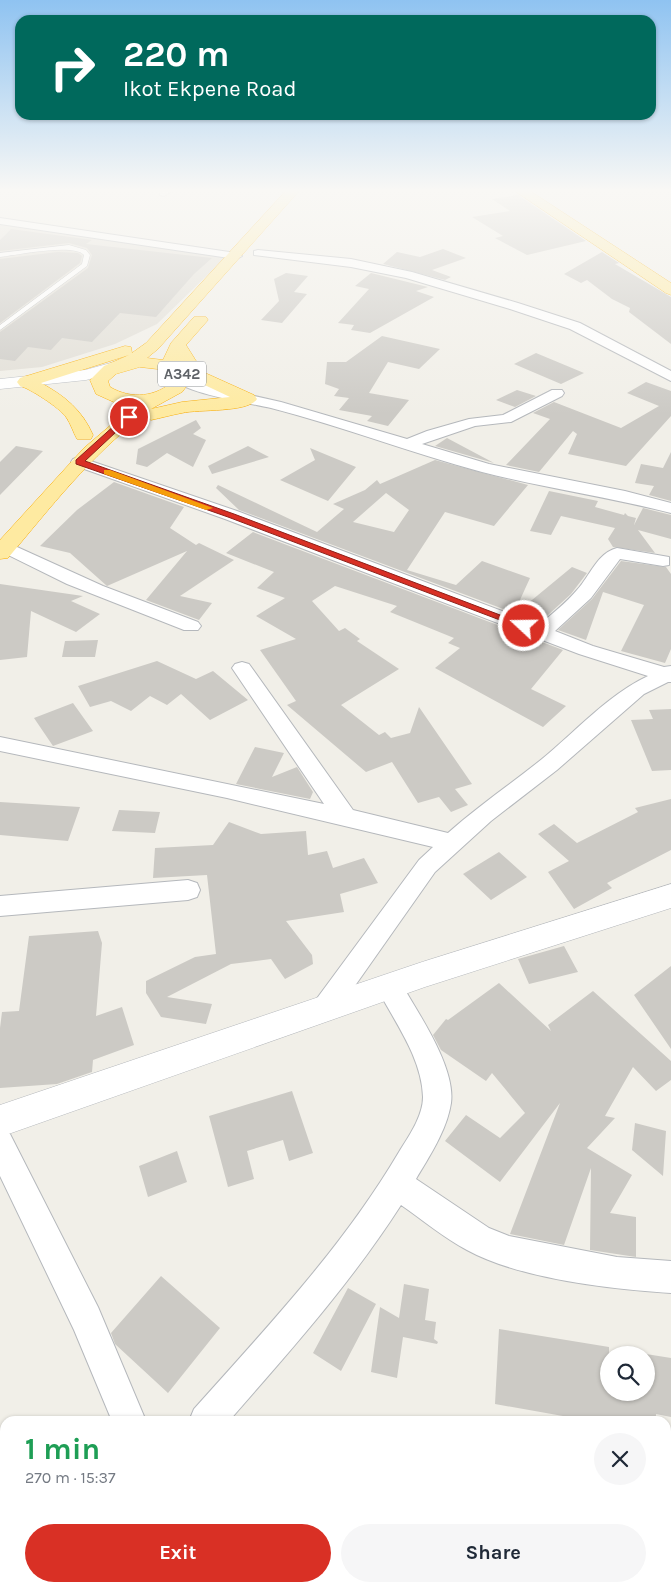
<!DOCTYPE html>
<html lang="en">
<head>
<meta charset="utf-8">
<style>
  :root { --surface:#fff; --page:#f6f6f7; --text:#1f2937; --muted:#747a83; --accent:#d93025 }
  body { margin:0; font-family:Karla,sans-serif; background:var(--page); color:var(--text); height:100vh; display:flex; flex-direction:column; font-size:19px; white-space:nowrap }
  * { box-sizing:border-box; margin:0 }
  p { font-size:16px; color:var(--muted) }
  .icon { flex:none; width:28px; height:28px; fill:none; stroke:currentColor; stroke-width:2; stroke-linecap:round; stroke-linejoin:round }
  .map { position:relative; flex:1; overflow:hidden }
  .drawer { position:absolute; left:0px; top:1416px; width:671px; height:176px; display:flex; flex-direction:column; background:var(--surface); border-radius:15px 15px 0 0; box-shadow:0 1px 4px #0004 }
  .drawer>* { flex:none }
  .hud { position:absolute; left:15px; top:15px; width:641px; height:105px; border-radius:15px; box-shadow:0 1px 4px #0004; background:#00695c; color:#fff; overflow:hidden }
  .buttons { position:absolute; left:600px; top:1346px; display:grid; gap:10px }
  .buttons a { display:grid; place-items:center; width:55px; height:55px; border-radius:50%; background:var(--surface); box-shadow:0 1px 4px #0004; font-size:25px }
  .pin { position:absolute; display:grid; place-items:center; width:42px; height:42px; color:#fff; margin:-21px; border:2px solid #fff; border-radius:50%; box-shadow:0 1px 5px #0007 }
  .me { position:absolute; width:55px; margin:-28px; rotate:291deg; stroke-linejoin:round; filter:drop-shadow(0 0 4px #0008) }
  .turn { display:flex; align-items:center; gap:18px; height:105px; padding:0 25px; font-size:22px }
  .turn .icon { width:65px; height:65px; stroke-width:2.5 }
  .turn b { display:block; font-size:35px; line-height:42px }
  .round { display:grid; place-items:center; flex:none; width:52px; height:52px; border-radius:26px; background:var(--page) }
  .headline { display:flex; align-items:center; justify-content:space-between; height:85px; padding:0 25px }
  h1 { font-size:30px; font-weight:700; line-height:38px; color:#1e9e55 }
  .action { display:flex; gap:10px; margin-top:auto; padding:10px 25px }
  .action a { flex:1; height:58px; border-radius:30px; background:var(--accent); color:#fff; font-size:20px; font-weight:700; line-height:58px; text-align:center }
  .action a+a { background:var(--page); color:var(--text) }
  .map>svg:first-child { display:block }
  .education { fill:#e1ded6 }
  .building { fill:#cccac5; fill-rule:evenodd }
  .lines { fill:none; stroke-linecap:round; stroke-linejoin:round }
  .service-casing { stroke:#b5b8bc; stroke-width:1 }
  .minor-casing { stroke:#b5b8bc; stroke-width:2 }
  .tertiary-casing { stroke:#b5b8bc; stroke-width:1 }
  .secondary-casing { stroke:#b6babf; stroke-width:1 }
  .trunk-casing { stroke:#f9ab00; stroke-width:1 }
  .service { fill:#fff; fill-rule:evenodd }
  .minor { fill:#fff; fill-rule:evenodd }
  .tertiary { fill:#fff; fill-rule:evenodd }
  .secondary { fill:#fff; fill-rule:evenodd }
  .trunk { fill:#feeaa1; fill-rule:evenodd }
  .route { fill:#d93025; stroke:#8d1f18 }
  .slow { fill:#f59e0b }
  .labels { text-anchor:middle; dominant-baseline:central; stroke-width:5; stroke-linejoin:round; paint-order:stroke }
  .shield { fill:#fff; stroke:#8f9295; stroke-width:1 }
  .shield-label { font-size:15px; font-weight:bold; fill:#5f6368 }
</style>
</head>
<body>
<div class="map">
<svg width="671" height="1592" viewBox="0 0 671 1592">
  <rect width="100%" height="100%" fill="#f1efe8"/>
  <path class="education" d="M0,224L230,253L157,324L115,344L42,367L0,371Z"/>
  <path class="building" d="M518,195L586,241L527,255L495,238L503,236L472,217L510,211L492,199Z
    M11,229L92,240L86,244L212,258L194,274L156,317L120,313L92,342L62,338L51,350L28,347L15,361L0,359V332L88,268L92,255L87,248L69,243L0,251V240Z
    M443,249L466,258L432,270L451,277L445,280L383,264L397,252L420,257Z
    M58,252L78,253L82,256L80,263L0,323V259Z
    M602,252L619,263L615,264L671,297V344L629,312L630,308L612,299L587,280L581,283L564,274Z
    M286,273L308,276L294,292L307,294L282,323L261,320L279,301L274,279Z
    M371,273L428,287L416,291L434,297L370,333L351,330L354,325L338,323L369,289L355,286Z
    M382,336L440,349L419,369L388,362L369,393L409,400L388,426L367,421L372,416L339,410L349,398L334,396L339,389L325,384L327,362H346Z
    M536,353L584,373L561,384L514,364Z
    M646,382L671,391V416L626,466L568,454L577,434L573,431L539,472L506,465L550,419L533,413L554,402L621,428L659,406L627,393Z
    M517,390L536,396L515,407L496,400Z
    M196,420L201,428L193,434L206,440L193,467L167,453L147,467L136,464L138,449Z
    M447,438L494,463L435,446Z
    M16,446L43,451L0,495V462Z
    M248,446L269,457L212,474L208,466Z
    M310,448L356,467L328,501L280,480L315,460Z
    M671,452V501L649,495L654,486L635,483L641,464L663,468Z
    M435,460L528,485L494,526L445,512L407,570L456,585L482,561L530,578L514,613L239,510L216,488L218,485L317,532L344,509L333,504L365,490L377,480L380,484ZM386,493L409,510L394,532L353,522Z
    M114,482L184,507L170,528L196,545L199,543L234,560L180,596L212,603L199,620L146,600L187,551L107,586L70,553L40,546L77,510Z
    M549,491L598,501L595,507L624,515L625,513L628,516L636,518L634,525L643,508L671,515V539L638,530L655,553L613,547L608,539L615,528L561,516L551,535L530,531Z
    M253,532L563,650L531,689L566,706L543,727L435,668L460,648L448,643L454,638L390,612L397,606L335,586L312,601L339,631L345,628L360,639L357,641L399,669L341,705L379,735L385,732L391,738L410,733L419,707L472,784L455,789L468,805L451,812L439,797L418,803L392,762L366,772L287,705L296,701L260,650L296,639L256,616L285,598L257,588L274,572L226,553Z
    M621,561L666,567L671,574V649L665,663L621,651L644,605L603,592L586,640L558,630L592,599Z
    M572,567L587,573L571,594L548,615L539,623L515,614Z
    M0,584L83,596L71,601L100,614L76,632L31,611L27,657L0,660Z
    M98,640L95,657H62L65,641Z
    M157,661L196,679L213,671L248,700L210,720L181,694L167,705L150,696L131,711L111,701L90,707L78,686Z
    M73,703L93,731L53,746L34,718Z
    M671,709V770L652,771L631,720L653,719L649,710Z
    M255,747L284,753L272,777L297,767L313,792L310,799L236,784Z
    M671,799V850L607,883L612,888L574,909L548,872L569,861L538,834L554,824L577,843L638,812L635,808Z
    M0,802L80,807L68,841L0,835Z
    M119,810L160,812L155,833L112,831Z
    M229,822L261,834L306,831L308,855L327,851L333,868L364,858L378,883L340,894L344,912L286,921L312,955L313,964L285,979L271,959L231,964L167,997L212,1004L206,1024L161,1017L146,993V981L195,957L216,954L207,875L153,878L155,848L213,845Z
    M499,852L527,877L491,900L463,874Z
    M98,931L102,943L96,1016L122,1007L134,1045L93,1060L92,1072L57,1084L0,1088V1028L2,1012L19,1011L29,936Z
    M564,946L578,972L529,984L518,959Z
    M671,966V1049L634,995Z
    M499,983L551,1031L548,1025L593,991L671,1061V1080L656,1091L633,1067L605,1116L615,1118L587,1148L632,1175L610,1213L636,1217V1257L590,1250L591,1168L564,1245L510,1234L560,1103L500,1182L445,1141L466,1115L500,1138L525,1113L492,1073L486,1081L441,1050L433,1035L446,1019L448,1020Z
    M292,1091L313,1153L289,1161L283,1140L247,1151L254,1179L228,1187L209,1116Z
    M635,1123L666,1131L663,1176L632,1150Z
    M177,1151L187,1182L148,1197L139,1166Z
    M161,1276L220,1328L168,1393L115,1344L111,1333Z
    M404,1284L429,1289L425,1320L436,1322L434,1339L438,1342L437,1344L403,1337L397,1378L371,1372L380,1307L399,1318Z
    M348,1288L376,1304L341,1371L313,1353Z
    M499,1329L609,1347V1392H646V1354L671,1358V1417L656,1414V1421H591L495,1404Z"/>
  <g class="lines">
    <g class="service-casing">
      <path id="service" d="M69,245L86,250L90,255L87,266L0,330V325L82,264L84,255C74,243 17,255 0,257V253Z"/>
    </g>
    <g class="minor-casing">
      <path id="minor" d="M160,191H171L164,196L160,195Z
        M0,218L236,253L242,256L236,259L0,224Z
        M258,250L351,259L412,272L518,303L580,323L671,371V381L570,329L510,309L406,278L351,267L254,255V251Z
        M184,377L206,385L281,402L407,439L427,431L469,419L503,415L552,390H562L564,393L562,396L511,422L475,426L422,444L489,464L625,491L671,503V513C608,497 544,488 482,472C411,453 342,426 271,408C253,404 185,393 177,381L179,378Z
        M79,457L237,511L539,625C552,614 566,603 577,590C590,576 597,553 617,548L669,557V565L663,566L620,559L591,598L555,631L593,646L664,667L671,666V682H668L644,694L557,770L491,821L435,872L333,1017L324,1020L315,1017L311,1009L315,1001L419,860L433,847L227,798L0,751V737L324,804L232,668L235,664L242,662L249,664L353,810L448,833C478,806 511,784 542,759C576,731 608,695 648,676L579,654L225,519L73,465L71,462L73,459Z
        M6,542L103,586L198,622L201,626L198,630H184L67,584L0,551V543Z
        M188,880L197,883L200,890L197,897L188,900L0,916V896Z
        M389,975L398,978C416,1010 456,1066 451,1103C447,1130 429,1157 416,1179L489,1228L509,1236L617,1257L671,1261V1293C611,1289 520,1279 467,1250C444,1238 423,1220 401,1205C351,1283 290,1351 229,1421H189L194,1409C267,1327 343,1247 399,1152C409,1136 423,1116 423,1097C422,1057 393,1020 376,986L380,978Z
        M0,1130L10,1134L98,1307L146,1421H112L74,1330L0,1176Z
        M183,1588H221L223,1592H184Z"/>
    </g>
    <g class="tertiary-casing">
      <path id="tertiary" d="M671,884V908L425,987L0,1137V1105L422,962Z"/>
    </g>
    <g class="secondary-casing">
      <path id="secondary" d="M118,361L124,362L126,366L124,370L86,380L0,389V379L85,370Z"/>
    </g>
    <g class="trunk-casing">
      <path id="trunk" d="M286,191H299L158,349L147,358L163,360L171,343L194,317H206L208,320L186,345L203,372L254,395L257,399C248,413 199,409 182,413C171,415 161,418 151,420L143,416C91,455 50,508 8,558L0,559V540L84,448L133,406L116,403L96,394L90,380L104,366L129,355L41,383C65,396 82,410 93,435L91,439H77C73,432 71,424 66,417C60,408 29,388 20,386L17,382L20,378L125,346L131,347L132,353L146,343ZM140,367L166,370L175,380C156,397 132,400 110,387L108,381L116,374ZM192,379L230,397L182,402L151,409L182,392Z
        M515,191H530L671,283V295L666,293Z"/>
    </g>
    <use href="#service" class="service"/>
    <use href="#minor" class="minor"/>
    <use href="#tertiary" class="tertiary"/>
    <use href="#secondary" class="secondary"/>
    <use href="#trunk" class="trunk"/>
  </g>
  <linearGradient id="sky" x2="0" y2="1"><stop stop-color="#8fc3f1"/><stop offset="0.46" stop-color="#f9f8f5"/><stop offset="1" stop-color="#f9f8f5" stop-opacity="0"/></linearGradient>
  <rect width="671" height="414" fill="url(#sky)"/>
  <path class="route" d="M126,415L132,417L85,461L234,514L529,626L521,628L228,517L76,464V460Z"/>
  <path class="slow" d="M104,470H110L213,508L206,510L104,474Z"/>
  <g class="labels">
    <rect class="shield" x="158" y="361.5" width="48" height="25" rx="4"/>
    <g class="shield-label">
      <text x="182" y="374">A342</text>
    </g>
  </g>
</svg>
<div class="buttons">
<a><svg class="icon" aria-label="search" viewBox="0 0 24 24"><circle cx="10" cy="10" r="6"/><path d="M15 15l6 6"/></svg></a>
</div>
<div class="pin" style="left:129px;top:417px;background:#d93025"><svg class="icon" aria-label="arrive" viewBox="0 0 24 24"><path d="M6 21V4h12l-3 4 3 4H6"/></svg></div>
<svg class="me" style="left:524px;top:626px" viewBox="-20 -20 40 40"><circle r="17" fill="#d93025" stroke="#fff" stroke-width="3"/><path d="M0-11L8 9 0 5-8 9z" fill="#fff"/></svg>
<div class="hud">
<div class="turn"><svg class="icon" aria-label="right" viewBox="0 0 24 24"><path d="M7 20v-9h11M14 6l5 5-5 5"/></svg><div><b>220 m</b>Ikot Ekpene Road</div></div>
</div>
<section class="drawer">
<div class="headline"><div><h1>1 min</h1><p>270 m · 15:37</p></div><a class="round"><svg class="icon" aria-label="close" viewBox="0 0 24 24"><path d="M6 6l12 12M18 6L6 18"/></svg></a></div>
<div class="action"><a>Exit</a><a>Share</a></div>
</section>
</div>
</body>
</html>
